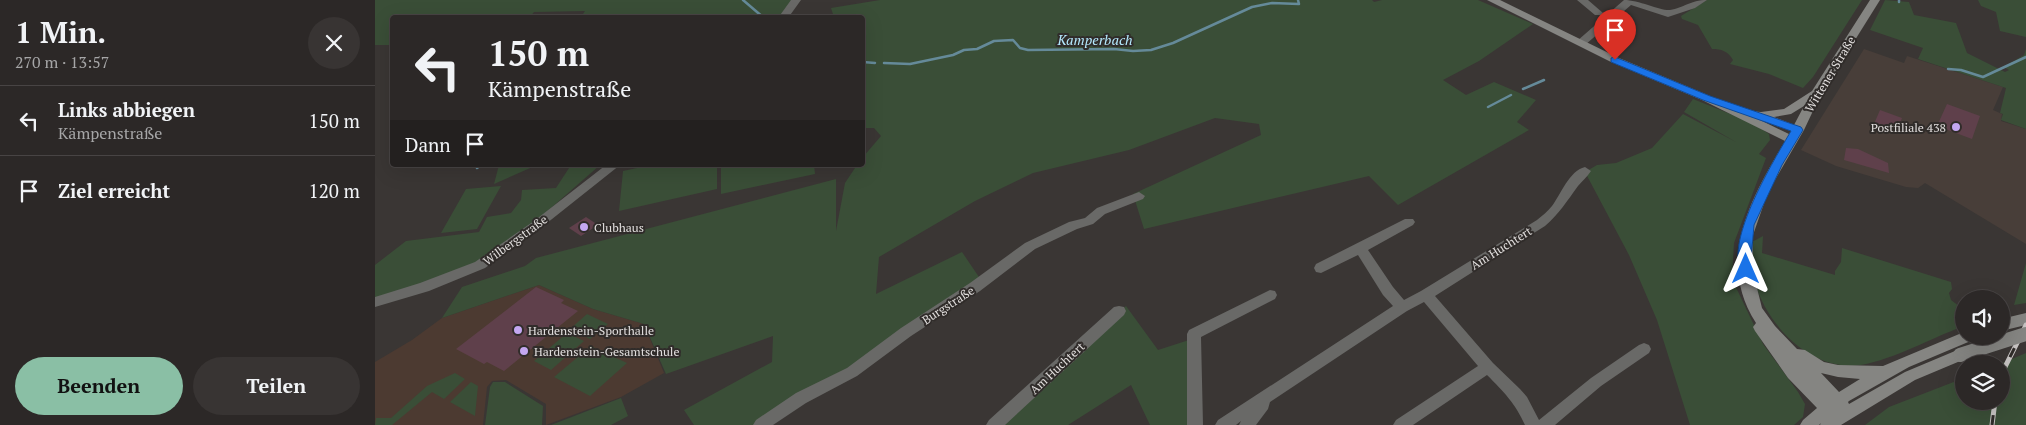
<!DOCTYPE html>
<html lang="de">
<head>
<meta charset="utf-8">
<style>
  :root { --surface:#2c2827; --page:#383433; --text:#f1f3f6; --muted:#a6a6a7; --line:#484444; --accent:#8abfa5 }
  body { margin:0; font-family:"PT Serif",serif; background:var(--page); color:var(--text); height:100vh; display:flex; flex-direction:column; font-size:19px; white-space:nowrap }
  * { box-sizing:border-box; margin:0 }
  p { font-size:16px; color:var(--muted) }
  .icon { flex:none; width:28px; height:28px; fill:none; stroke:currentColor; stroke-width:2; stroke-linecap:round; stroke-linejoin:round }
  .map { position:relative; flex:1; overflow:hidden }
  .panel { display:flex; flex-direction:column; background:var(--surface); width:375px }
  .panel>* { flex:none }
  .guide { position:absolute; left:15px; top:15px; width:475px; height:152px; border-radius:5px; box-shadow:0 5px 20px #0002,0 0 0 1px var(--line); background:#2c2827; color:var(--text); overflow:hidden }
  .buttons { position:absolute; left:1580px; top:290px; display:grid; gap:10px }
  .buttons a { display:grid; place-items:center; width:55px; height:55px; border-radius:50%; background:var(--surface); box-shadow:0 5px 20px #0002,0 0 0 1px var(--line); font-size:25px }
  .pin { position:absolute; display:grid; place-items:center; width:42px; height:42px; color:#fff; margin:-51px -21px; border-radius:50% 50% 50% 0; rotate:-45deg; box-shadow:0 0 5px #0007 }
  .pin .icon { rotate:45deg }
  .me { position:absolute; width:55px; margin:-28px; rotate:0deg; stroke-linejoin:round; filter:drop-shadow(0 0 4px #0008) }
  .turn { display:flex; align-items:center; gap:18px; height:105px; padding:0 15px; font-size:22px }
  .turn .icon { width:65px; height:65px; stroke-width:2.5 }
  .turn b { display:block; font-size:35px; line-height:42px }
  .then { display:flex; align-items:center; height:48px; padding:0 15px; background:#0003; gap:10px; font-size:19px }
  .round { display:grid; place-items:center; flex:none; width:52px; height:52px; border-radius:26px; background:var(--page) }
  .headline { display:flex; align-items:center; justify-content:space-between; height:85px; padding:0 15px }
  h1 { font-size:30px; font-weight:600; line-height:38px }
  .cta { display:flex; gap:10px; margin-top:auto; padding:10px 15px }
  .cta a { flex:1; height:58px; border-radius:30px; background:var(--accent); color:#111; font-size:20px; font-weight:600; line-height:58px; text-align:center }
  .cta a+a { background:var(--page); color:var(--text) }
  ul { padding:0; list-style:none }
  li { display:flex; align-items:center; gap:15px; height:70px; padding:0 15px; border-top:1px solid var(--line) }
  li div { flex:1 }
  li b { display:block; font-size:19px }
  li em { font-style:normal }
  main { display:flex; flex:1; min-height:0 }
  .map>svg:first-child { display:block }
  .built { fill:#483e39 }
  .education { fill:#4c3a31 }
  .green { fill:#3a4e37 }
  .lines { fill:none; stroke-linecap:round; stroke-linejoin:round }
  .stream { stroke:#658a99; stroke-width:2.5 }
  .building { fill:#5f404b }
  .street { fill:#696967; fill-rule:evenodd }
  .secondary { fill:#858582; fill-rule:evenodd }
  .rail-casing { stroke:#c6c3c2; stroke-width:5 }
  .rail { stroke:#302c2a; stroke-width:3; stroke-dasharray:10; stroke-linecap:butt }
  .secondary-bridge { stroke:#858582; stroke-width:14 }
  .route { fill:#1a73e8; stroke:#114b97 }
  .poi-dot { fill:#c4a7f1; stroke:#302c2a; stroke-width:2 }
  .labels { text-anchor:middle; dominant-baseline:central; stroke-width:4; stroke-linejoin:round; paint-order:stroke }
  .street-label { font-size:12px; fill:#e1dedd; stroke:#302c2a }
  .poi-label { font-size:12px; fill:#e1dedd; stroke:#302c2a; text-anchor:start }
  .water-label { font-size:14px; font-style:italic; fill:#b4e9fe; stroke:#302c2a }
</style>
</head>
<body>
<main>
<section class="panel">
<div class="headline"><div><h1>1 Min.</h1><p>270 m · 13:57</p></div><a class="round"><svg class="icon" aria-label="close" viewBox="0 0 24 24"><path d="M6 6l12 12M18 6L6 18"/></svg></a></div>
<ul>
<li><svg class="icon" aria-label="left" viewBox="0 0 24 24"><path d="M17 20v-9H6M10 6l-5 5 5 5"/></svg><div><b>Links abbiegen</b><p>Kämpenstraße</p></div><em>150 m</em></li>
<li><svg class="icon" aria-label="arrive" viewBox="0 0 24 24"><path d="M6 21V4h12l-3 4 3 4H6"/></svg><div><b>Ziel erreicht</b></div><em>120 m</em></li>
</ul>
<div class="cta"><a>Beenden</a><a>Teilen</a></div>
</section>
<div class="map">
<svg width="1651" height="425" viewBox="0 0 1651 425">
  <rect width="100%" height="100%" fill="#3a3634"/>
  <path class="built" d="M1489,49L1529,63L1532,56L1628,87L1618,110L1627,114L1626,121L1651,129V244L1550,183L1543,188L1531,187L1461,166L1426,150Z"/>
  <path class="education" d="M164,285L218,309L269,324L289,373L246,397L171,425V404L131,380L117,381L112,387L108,425H0V362L37,340L67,318Z"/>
  <path class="green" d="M0,0H417L405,18L206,17L210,11L159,12L154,18H18L17,45H0Z
    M505,0H997L999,2L1007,0H1103L1158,24L1104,61L1068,80L1091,95L1119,82L1161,100L1142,122L1154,130L1023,205L994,176L769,229L758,194L886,135L884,124L840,118L754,150L658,173L600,201L504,257L501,294L587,252L606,280L475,371L382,425H319L309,410L397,362L398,336L291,374L269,324L218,309L164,285L67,318L87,287L150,266L161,258L461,179V231L470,183L482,165H488V157L506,136L499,128H488V18L459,17L456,8Z
    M1332,0H1487L1438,77L1428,88L1394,74L1355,64L1358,60C1353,51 1346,49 1337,49L1323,25L1307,19L1306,16Z
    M1510,0L1534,2L1539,15L1581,23L1592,53L1630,72L1634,70L1629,67L1649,55L1651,49V129L1626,120L1628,114L1625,113L1631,88L1543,59L1548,48L1495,30Z
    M1603,0H1651V37L1625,31L1621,12L1606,6Z
    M1318,99L1378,123L1394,134L1395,140L1384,154L1391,158L1359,243L1357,279L1388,344L1423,392L1430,404L1428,417L1419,425H1315L1282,320L1254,255L1210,172L1222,165L1241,163L1277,148L1308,114L1361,142L1309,112Z
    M124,165H162L119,184Z
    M196,165H225L160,222L103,264L0,300V265L31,241L104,232L112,217L136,213L146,200L147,190L181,188Z
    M276,165H342V189L244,211L248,171Z
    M346,165H439L440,174L346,194Z
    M126,186L102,229L66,233L91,189Z
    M1388,236L1387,253L1460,275V271L1466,262L1467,248L1576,282L1577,289L1574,293L1576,300L1589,310V326C1556,338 1520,359 1486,365C1437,372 1393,327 1380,283C1376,270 1377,255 1377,242Z
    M1651,263V303L1639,305Z
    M751,306L783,350L814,340L815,425H775L756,385L693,425H625Z
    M212,314L233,324L215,339L195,329Z
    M192,333L209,341L176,370L159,361Z
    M216,346L252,363L215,396L179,377Z
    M1651,353V425H1490L1514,407L1589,378V401H1626V364H1625Z
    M80,373L90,379L69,399L57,392L17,425H0L1,418H16L52,386Z
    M96,382L103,386L100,416L75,402Z
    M118,382H130L168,406L167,425H110L115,387Z
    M246,398L253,416L236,425H176Z"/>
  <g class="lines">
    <path class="stream" d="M368,0L389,18
      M1524,0V2
      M488,62L500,63
      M509,63L535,64L578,55L589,50L602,49L619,41L638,40L645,48L653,50L739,49L758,51L776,50L798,43L877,7L897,3L924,4L923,0
      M1573,69L1586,70L1608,77L1651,57
      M1148,89L1169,80
      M1113,107L1136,95
      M102,168L107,165"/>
  </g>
  <path class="building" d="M1572,104L1605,116L1597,139L1562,126Z
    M1505,110L1527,118L1523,128L1514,125L1511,132L1500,128L1502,125L1499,124Z
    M1471,148L1483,149L1513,163L1514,173L1469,160Z
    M211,217L223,225L206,236L194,228Z
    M161,287L189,300L186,303L203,311L129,371L112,362L109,364L81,349Z"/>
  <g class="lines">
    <path class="street" d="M416,0H426L413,18H403Z
      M1202,0H1213L1228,13L1226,15H1220Z
      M1249,0C1264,0 1286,11 1295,10C1309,8 1315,0 1332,0L1320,8L1293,17L1256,5L1210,45H1202V41Z
      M231,165H245L167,227L110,268L54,291L0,307V297L45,283L100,262L159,221Z
      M1210,167L1216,171C1212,177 1207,181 1203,186C1192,201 1184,214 1170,226L1060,296L1118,363L1145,389L1152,397L1164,420L1216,378L1264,345L1269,343L1274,345L1276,349L1274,353L1226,386L1180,425H1150C1140,403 1129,392 1112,375L1038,425H1018L1021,420L1103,366L1049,302L1032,311L895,402L893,409L881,425H864L866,421L861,425H840L843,420L1018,306L1008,295L983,255L946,273L941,272L939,268L941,264L1030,219H1038L1040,222L1038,225L993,250L1018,287L1029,300L1046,291L1162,220C1167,216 1173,211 1177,206C1186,194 1194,171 1210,167Z
      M764,192L770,196L768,199L730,214L718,224L702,229L660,249L605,291L536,336L482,376L431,403L398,425H378L381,420L421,393L472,368L526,328L595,283L650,243L694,222L710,218L722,208Z
      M895,290L900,291L902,295L900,299L826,337L828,425H812V334L814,330Z
      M744,306L749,307L751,311L749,315L630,425H611L614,420L739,307Z"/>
    <path class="secondary" d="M1112,0H1125L1244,58L1335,96L1373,114L1374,111L1386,112L1409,109L1437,91L1495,0H1505L1445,96L1429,130L1393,192L1378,235V272L1387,308L1400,326L1422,349L1430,350L1449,362L1463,365L1508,366L1589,332V336H1600L1598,340L1534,367L1474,401L1473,402L1474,404L1530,372L1580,351L1585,349L1590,351L1592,355L1590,359L1540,380L1466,425H1445L1446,423L1444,425H1425L1428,420L1442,408L1413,378L1380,331L1378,327L1381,323C1340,259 1377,197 1410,141L1327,100L1236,62ZM1429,106L1419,125L1399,117L1416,114ZM1383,119L1416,131L1414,134ZM1446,373L1463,377L1485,379L1464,392Z
      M1651,313V325L1626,331V319Z"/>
    <g class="rail-casing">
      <path id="rail" d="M1626,375L1651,325
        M1617,425L1620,401"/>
    </g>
    <use href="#rail" class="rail"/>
    <path class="secondary-bridge" d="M1585,355L1651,334"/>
  </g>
  <path class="route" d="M1240,57L1335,96L1426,127L1428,130L1407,165L1379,225L1375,272H1366C1350,240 1399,160 1416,131L1328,100L1236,62V58Z"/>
  <g class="poi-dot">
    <circle cx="1581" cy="127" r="5"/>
    <circle cx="209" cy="227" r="5"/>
    <circle cx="143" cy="330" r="5"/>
    <circle cx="149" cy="351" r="5"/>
  </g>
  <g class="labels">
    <g class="street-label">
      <text transform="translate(1455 74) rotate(-59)">Wittener Straße</text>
      <text transform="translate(140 240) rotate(-36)">Wilbergstraße</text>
      <text transform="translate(1126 248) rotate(-32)">Am Huchtert</text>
      <text transform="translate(573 305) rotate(-33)">Burgstraße</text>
      <text transform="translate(682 368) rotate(-43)">Am Huchtert</text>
    </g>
    <g class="poi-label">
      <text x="1571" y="127" text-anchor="end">Postfiliale 438</text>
      <text x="219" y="227">Clubhaus</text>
      <text x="153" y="330">Hardenstein-Sporthalle</text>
      <text x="159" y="351">Hardenstein-Gesamtschule</text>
    </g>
    <g class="water-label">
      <text x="720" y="39">Kamperbach</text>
    </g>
  </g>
</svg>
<div class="buttons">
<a><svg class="icon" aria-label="sound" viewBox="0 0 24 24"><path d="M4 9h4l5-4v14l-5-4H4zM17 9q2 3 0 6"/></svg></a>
<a><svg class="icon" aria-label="layers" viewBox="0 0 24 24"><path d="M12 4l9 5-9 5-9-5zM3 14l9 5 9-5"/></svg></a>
</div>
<div class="pin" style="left:1240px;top:60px;background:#d93025"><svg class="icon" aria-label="arrive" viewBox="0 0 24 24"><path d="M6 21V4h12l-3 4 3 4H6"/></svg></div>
<svg class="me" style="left:1371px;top:269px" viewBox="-20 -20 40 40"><path d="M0-17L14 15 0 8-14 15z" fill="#1a73e8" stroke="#fff" stroke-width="4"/></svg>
<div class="guide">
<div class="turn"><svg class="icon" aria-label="left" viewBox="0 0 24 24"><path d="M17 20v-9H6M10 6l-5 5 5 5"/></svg><div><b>150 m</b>Kämpenstraße</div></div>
<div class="then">Dann<svg class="icon" aria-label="arrive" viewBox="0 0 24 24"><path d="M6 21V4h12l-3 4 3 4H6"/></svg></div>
</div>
</div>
</main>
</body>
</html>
